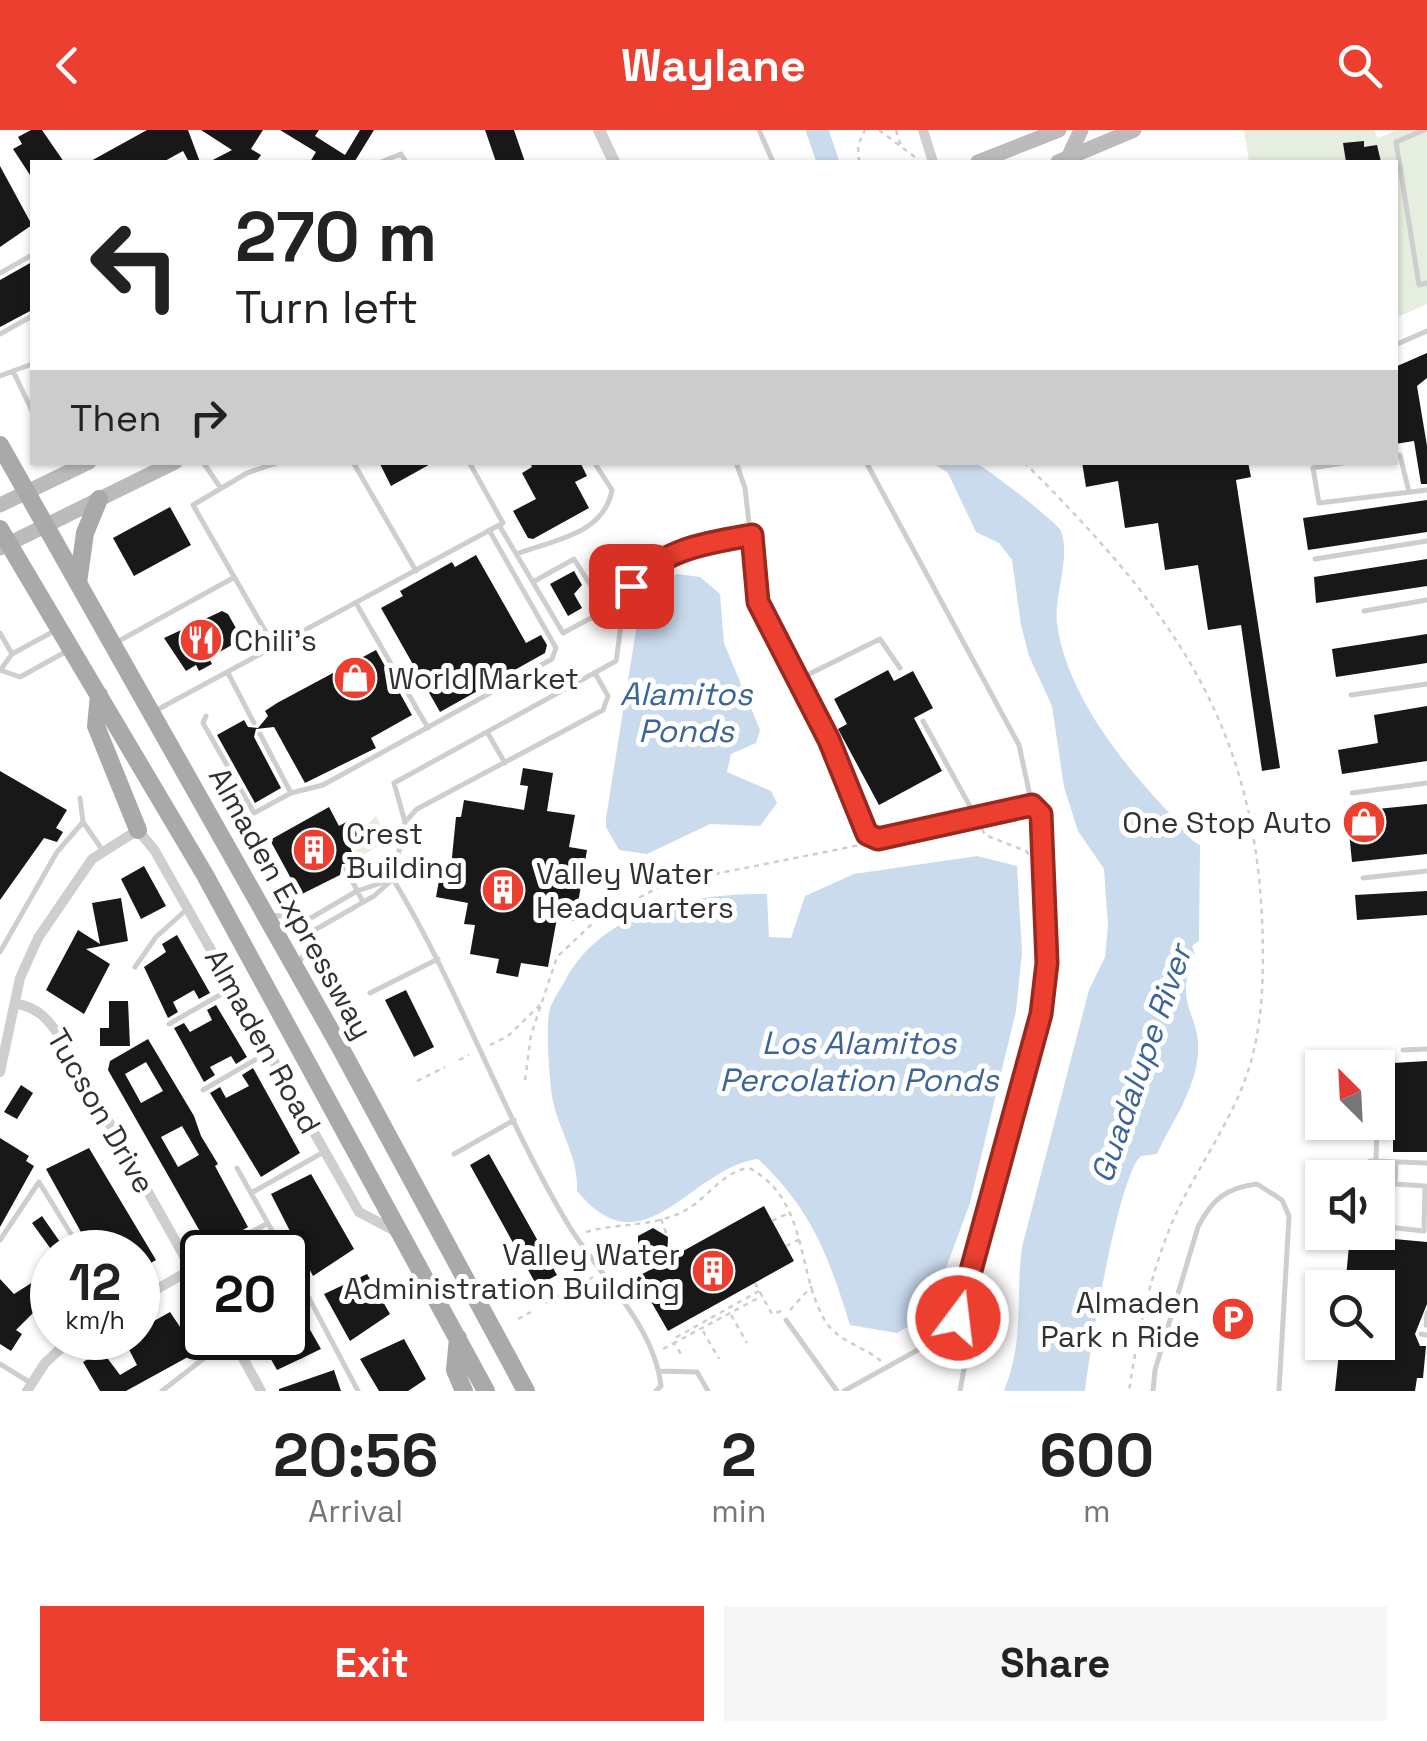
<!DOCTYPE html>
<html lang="en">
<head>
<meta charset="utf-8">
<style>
  :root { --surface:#fff; --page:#f6f6f6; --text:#222; --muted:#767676; --accent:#ec3f30 }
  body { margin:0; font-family:"Space Grotesk",sans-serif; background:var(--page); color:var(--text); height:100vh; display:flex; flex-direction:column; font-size:38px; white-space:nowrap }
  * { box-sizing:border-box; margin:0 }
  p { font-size:32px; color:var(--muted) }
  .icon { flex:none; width:55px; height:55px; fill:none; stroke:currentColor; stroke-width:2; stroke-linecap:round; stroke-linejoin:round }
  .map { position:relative; height:1261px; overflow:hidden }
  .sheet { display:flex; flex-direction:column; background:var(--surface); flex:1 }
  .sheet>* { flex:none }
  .top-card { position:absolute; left:30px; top:30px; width:1368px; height:305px; border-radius:0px; box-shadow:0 2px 8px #0004; background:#fff; color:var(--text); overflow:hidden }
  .needle { width:65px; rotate:336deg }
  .fabs { position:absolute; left:1305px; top:920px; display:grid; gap:20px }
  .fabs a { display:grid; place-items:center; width:90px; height:90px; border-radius:0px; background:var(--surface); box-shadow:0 2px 8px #0004; font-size:50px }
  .speed { position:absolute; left:30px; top:1100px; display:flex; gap:20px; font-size:50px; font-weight:700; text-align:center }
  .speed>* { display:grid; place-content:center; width:130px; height:130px; border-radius:50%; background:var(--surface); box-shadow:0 2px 8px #0004; line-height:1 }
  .speed small { font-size:25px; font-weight:400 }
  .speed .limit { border:5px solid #111; border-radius:15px; background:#fff; color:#111 }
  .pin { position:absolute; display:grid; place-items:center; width:85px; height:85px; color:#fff; margin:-42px; border-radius:20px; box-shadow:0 5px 15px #0006 }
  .me { position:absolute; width:110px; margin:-55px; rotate:15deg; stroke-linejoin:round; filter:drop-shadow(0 0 8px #0008) }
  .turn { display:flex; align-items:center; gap:35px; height:210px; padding:0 40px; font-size:45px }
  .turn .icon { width:130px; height:130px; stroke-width:2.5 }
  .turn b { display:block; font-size:70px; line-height:85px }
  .then { display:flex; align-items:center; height:95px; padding:0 40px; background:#0003; gap:20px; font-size:38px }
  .eta { display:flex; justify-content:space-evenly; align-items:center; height:170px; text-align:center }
  .eta b { font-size:60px; font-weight:600; line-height:70px }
  .action { display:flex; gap:20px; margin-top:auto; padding:20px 40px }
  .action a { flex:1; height:115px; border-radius:0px; background:var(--accent); color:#fff; font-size:40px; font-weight:600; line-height:115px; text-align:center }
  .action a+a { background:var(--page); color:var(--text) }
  header { display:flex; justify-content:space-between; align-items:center; height:130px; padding:0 40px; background:var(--accent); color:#fff; font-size:45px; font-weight:600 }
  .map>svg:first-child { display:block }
  .green { fill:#e5eedf }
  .water { fill:#cbdbee }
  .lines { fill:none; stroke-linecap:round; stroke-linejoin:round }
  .river { stroke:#cbdbee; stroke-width:22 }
  .building { fill:#181818; fill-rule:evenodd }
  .path { stroke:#cecece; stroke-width:2.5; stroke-dasharray:5 5; stroke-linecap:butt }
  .service { stroke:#cecece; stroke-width:5 }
  .minor { stroke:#cecece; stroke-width:10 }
  .tertiary { stroke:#cecece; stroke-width:12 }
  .secondary { stroke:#bbb; stroke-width:15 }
  .primary { stroke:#a9a9a9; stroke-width:18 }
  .route-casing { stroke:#99291f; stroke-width:25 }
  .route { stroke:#ec3f30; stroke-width:18 }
  .labels { text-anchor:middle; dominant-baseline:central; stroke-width:10; stroke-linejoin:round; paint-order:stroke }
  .poi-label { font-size:30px; fill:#313131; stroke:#fff; text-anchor:start }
  .street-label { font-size:30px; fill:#313131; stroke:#fff }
  .water-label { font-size:32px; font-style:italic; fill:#3b6598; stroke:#fff }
</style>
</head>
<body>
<header><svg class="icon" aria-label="back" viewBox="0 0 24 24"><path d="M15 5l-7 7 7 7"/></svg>Waylane<svg class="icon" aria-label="search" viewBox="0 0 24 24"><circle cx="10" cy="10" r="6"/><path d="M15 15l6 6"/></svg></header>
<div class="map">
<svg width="1427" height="1261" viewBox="0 0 1427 1261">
  <rect width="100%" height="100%" fill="#fff"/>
  <path class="green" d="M1244,0H1374L1378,8L1397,0H1427V174L1395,188V32H1249Z
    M376,686L384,702L378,716L360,727L351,712Z"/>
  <path class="water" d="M933,333C946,332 967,329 979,335C989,340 1058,393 1061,401C1071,427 1054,465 1057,493C1066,565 1126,638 1174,688C1183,698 1188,710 1200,715L1199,811L1192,816L1195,825C1172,875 1200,881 1198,922C1196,960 1172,991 1157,1024L1141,1026C1119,1043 1089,1224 1085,1261H1004C1025,1208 1015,1170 1022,1117L1089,860L1105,827L1108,795L1104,739L1078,701L1064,657L1052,576L1029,526L1021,495L1012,430L999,413L976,402L948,343Z
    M677,444L700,447L720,464L724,513L760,600L756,613L731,624L727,642L771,661L777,673L760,696L710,694L647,724L619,720L606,697V688L640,475L654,454Z
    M977,726L1017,736L1022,822L1016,881L970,1073L929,1184L897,1203L850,1195C828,1125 812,1080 758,1029C690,1038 644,1143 577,1061C579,1024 555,997 551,959C549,936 546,906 549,883C551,871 561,859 566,849C604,779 694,763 767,764L769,807L791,808L805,766L854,744Z"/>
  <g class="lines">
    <path class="river" d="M817,0L828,32"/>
  </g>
  <path class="building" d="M31,0H42L64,32H32V48L13,19L22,14L18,7Z
    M147,0H188L200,32H189L183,21L163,32H89Z
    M201,0H263L251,19L261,25L256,32H209L232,20Z
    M280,0H319L315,6L345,25L360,0H374L355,31L358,32H310L316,22Z
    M485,0H514L525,32H496Z
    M1364,11V17L1377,15L1381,32H1346L1343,13Z
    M0,36L32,95L0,117Z
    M32,132V180L0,197V150Z
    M1427,223V248L1417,256L1427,316V354H1421L1414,311L1395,314V237Z
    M379,332H434L391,356Z
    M530,332H580L587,346L575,352L589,378L533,409L528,408L513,381L536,369L522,343L532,337Z
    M1082,332H1248L1251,347L1236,350L1280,638L1262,641L1241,495L1208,500L1198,435L1165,440L1158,393L1125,398L1118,351L1086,357Z
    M1427,370V402L1308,420L1303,388Z
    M170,377L191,415L134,446L113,408Z
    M476,425L526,513L541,505L547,515L545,523L440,582L381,478L403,466L400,461L452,432L455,437Z
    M1427,429V456L1316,473L1314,447Z
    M574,441L582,455L574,464L582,478L568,486L550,454Z
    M222,481L228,484L241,507L239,511L209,528L212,534L199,541L196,535L186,541L164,508Z
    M1427,504V533L1336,547L1332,519Z
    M376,520L412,585L371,608L376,618L305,653L274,597L256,599L254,607L281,658L255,673L217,605L244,590L248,597L258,598L268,586L265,581L277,573Z
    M888,540L894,551L913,541L933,578L914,588L942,641L879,675L838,599L847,594L834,569Z
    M1427,576V631L1342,644L1338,620L1378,613L1374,585Z
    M523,638L553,643L547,681L575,685L569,717L587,720L575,791L557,788L548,837L521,833L518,847L496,843L499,829L470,824L475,795L464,794L468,773L436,767L440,745L450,747L456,687H461L464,670L524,680L528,656L520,655Z
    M0,641L67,680L56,698L63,702L57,712L44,708L0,770Z
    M1427,674V724L1352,732L1347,682Z
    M329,677L339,696L350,690L359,708L349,714L356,733L342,734L340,745L300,765L270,710Z
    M144,736L166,776L141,789L121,749Z
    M1427,761V785L1357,790L1355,765Z
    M121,768L128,811L86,819L110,834L84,884L46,860L78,800L100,814L92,773Z
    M177,805L210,863L199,869L194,860L173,872L178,882L168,888L144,837L166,822L162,814Z
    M406,860L434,917L414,927L385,870Z
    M109,871H128L130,916H100V898H109Z
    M216,875L247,927L236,934L231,926L210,937L215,945L204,952L174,898L184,893L190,902L212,890L207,880Z
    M148,909L194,986L201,1006L218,1034L215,1036L248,1097L210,1119L108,940L110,931ZM146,932L163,961L141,973L125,944ZM182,996L199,1025L178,1037L161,1007Z
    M1427,931V1022H1393V933Z
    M253,938L300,1023L261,1047L210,963L220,957L226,968L249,956L242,945Z
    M21,955L33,963L17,989L4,982Z
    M0,1008L29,1026L26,1031L34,1036L0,1097Z
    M89,1018L156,1130L138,1140V1122H92L46,1039Z
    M489,1024L557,1145L537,1156L470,1035Z
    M311,1044L354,1119L313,1146L271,1064Z
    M764,1076L794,1131L668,1201L637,1147L657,1136L638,1123V1106L653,1098L668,1107L667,1130Z
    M42,1086L67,1122H53L32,1093Z
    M1350,1105L1427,1112V1174L1415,1204L1420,1216H1426L1423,1248H1417L1415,1261H1335L1340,1212H1378V1158H1345Z
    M52,1140V1194L40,1176L16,1200L22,1204L11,1221L0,1214V1149L14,1164Z
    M367,1144L390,1184L350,1211L324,1164Z
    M288,1161L321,1219L277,1240L259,1208H288Z
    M170,1182L197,1222L126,1261H100L83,1232L102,1221L120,1245L137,1235L123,1208H138V1200Z
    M404,1209L426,1249L408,1261H379L360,1229Z
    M334,1240L341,1261H279V1259Z"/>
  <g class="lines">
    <path class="path" d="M879,0L915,27
      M896,0L902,19
      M859,32L858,15L865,0
      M1024,332C1163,472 1252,582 1262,787C1264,839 1264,895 1247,944C1230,994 1197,1038 1175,1086C1151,1140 1138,1202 1129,1261
      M982,699L985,705L1026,721L1033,730
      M490,915L508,906L540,875
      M459,930L469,925
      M525,950L531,905L557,827L595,791L665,754L865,714
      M417,951L445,937
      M661,1089L667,1105
      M772,1091L789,1083
      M586,1102C620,1092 661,1098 692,1076C711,1063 725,1041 749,1038C808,1069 796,1139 824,1189C836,1211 863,1216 881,1231
      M786,1116L800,1109
      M665,1128L667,1126
      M648,1136L658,1132
      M755,1153L772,1184L784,1180
      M581,1154L593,1147
      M759,1161L675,1208L674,1213L762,1166
      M546,1173L567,1161
      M790,1180L812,1156
      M731,1185L747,1213
      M518,1189L531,1182
      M703,1201L719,1229
      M663,1219L674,1213L681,1224"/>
    <path class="service" d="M759,0L773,32
      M1424,0L1396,12L1419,155L1427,153
      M381,32L401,24L406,32
      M0,143L32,125
      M0,204L32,186
      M1395,215L1427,201
      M13,241L32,281
      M0,246L32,234
      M1395,326L1400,325L1409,362
      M203,332L220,357
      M353,332L416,441
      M736,332L745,358L758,472L829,611L867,704L878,709L1032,675L1041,684L1047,833L1041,883L958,1188L943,1206L844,1261
      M866,332L1019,615L1032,675
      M1348,332L1313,338L1319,373L1427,360
      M499,395L563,503L606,480L574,429L533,452
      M517,424C552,410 604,405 612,360L594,332
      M1315,429L1427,411
      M356,473L428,598
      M1364,481L1427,470
      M0,503L12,524
      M117,512L233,448
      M275,518L193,375L247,343L280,332
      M1,539L12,524L56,500
      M0,540L20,547L69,520
      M228,543L254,593
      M799,549L880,509L900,538
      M1351,565L1427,554
      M155,581L503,393L469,332
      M206,586L203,593L254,683L291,663L323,655L552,529L556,518L489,400
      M923,591L977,689
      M487,602L505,633
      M260,604L291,663
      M1352,663L1427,653
      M80,668L83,692L103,721
      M405,692L417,679L603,580L608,566L595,543
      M346,739L363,772
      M1363,748L1427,741
      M393,749C459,858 501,981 566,1091C597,1144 654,1193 661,1256L656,1261
      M271,785L309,789L357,761L390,750
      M0,822L57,722L83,692
      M300,832L313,801L374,766L393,749L405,692L394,653L616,531C620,509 621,475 632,455C654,417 712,412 751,405
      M135,837L156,807L185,781
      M370,863L438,829
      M169,894L232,858
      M1403,920L1427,919
      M203,960L269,922
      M1378,965V935
      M454,1024L514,990
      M1376,1032L1377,992
      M237,1038L280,1115
      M1369,1048L1370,1031L1427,1033
      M251,1063L322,1023
      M1378,1096L1424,1101L1425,1056L1395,1054L1396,1032
      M0,1110L39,1052L82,1122
      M215,1122L268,1093
      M291,1134L358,1261
      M958,1188L969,1212L960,1261
      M786,1190L837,1261
      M1426,1195L1427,1183
      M1421,1204L1427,1205
      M0,1234L31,1253
      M659,1241L697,1242L708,1261
      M162,1261L230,1208
      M1153,1261L1155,1240L1198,1097C1212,1069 1226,1058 1257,1054L1282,1070L1289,1086L1279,1261"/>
    <path class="minor" d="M923,0L933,32
      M15,874C38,876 49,891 62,909L202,1158
      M0,942L20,848L38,808L92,729L138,700L155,721L359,1082L397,1102
      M138,1170L192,1139
      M232,1208L261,1261
      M27,1261L45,1233L72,1208"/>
    <path class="tertiary" d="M599,0L614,32"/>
    <path class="secondary" d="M1068,28L1081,0
      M978,32L1059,0
      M1058,32L1134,0
      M0,375L89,332
      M0,418L175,332"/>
    <path class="primary" d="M0,315L340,917L526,1261
      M0,399L205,745L486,1261
      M78,453L85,403L99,369
      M99,565L96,596L138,700
      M458,1208L455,1240L464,1261"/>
  </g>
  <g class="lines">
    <g class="route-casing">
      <path id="route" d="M631,456C662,419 706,413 752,405L758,472L829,610L867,704L878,709L1032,675L1041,684L1047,833L1041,884L958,1188"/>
    </g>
    <use href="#route" class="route"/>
  </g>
  <defs>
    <g id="restaurant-disc" transform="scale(2.25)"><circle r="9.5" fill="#ec3f30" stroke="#fff"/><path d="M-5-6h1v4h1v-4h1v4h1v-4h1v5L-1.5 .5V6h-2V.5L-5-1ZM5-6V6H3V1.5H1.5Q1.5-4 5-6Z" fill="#fff"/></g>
    <g id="shop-disc" transform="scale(2.25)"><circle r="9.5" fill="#ec3f30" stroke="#fff"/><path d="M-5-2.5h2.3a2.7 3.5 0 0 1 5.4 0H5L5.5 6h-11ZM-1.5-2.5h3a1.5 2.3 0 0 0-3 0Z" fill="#fff"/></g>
    <g id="building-disc" transform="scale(2.25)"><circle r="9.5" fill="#ec3f30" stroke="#fff"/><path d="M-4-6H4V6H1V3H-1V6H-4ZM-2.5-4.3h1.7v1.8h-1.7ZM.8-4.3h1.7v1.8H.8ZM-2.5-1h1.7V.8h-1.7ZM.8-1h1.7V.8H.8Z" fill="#fff"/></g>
    <g id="parking-disc" transform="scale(2.25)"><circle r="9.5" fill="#ec3f30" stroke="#fff"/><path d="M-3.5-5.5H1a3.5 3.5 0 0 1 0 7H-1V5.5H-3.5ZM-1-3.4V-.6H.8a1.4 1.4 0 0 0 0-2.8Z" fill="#fff"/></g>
  </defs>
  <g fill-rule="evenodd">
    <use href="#restaurant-disc" x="201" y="510"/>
    <use href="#shop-disc" x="355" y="548"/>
    <use href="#shop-disc" x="1364" y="692"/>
    <use href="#building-disc" x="314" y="720"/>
    <use href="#building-disc" x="503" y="760"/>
    <use href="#building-disc" x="713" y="1141"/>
    <use href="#parking-disc" x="1233" y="1189"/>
  </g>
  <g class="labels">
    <g class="poi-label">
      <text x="234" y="510">Chili's</text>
      <text x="388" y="548">World Market</text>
      <text x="1332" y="692" text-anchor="end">One Stop Auto</text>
      <text x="346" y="703">Crest<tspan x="346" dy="34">Building</tspan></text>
      <text x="536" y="743">Valley Water<tspan x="536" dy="34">Headquarters</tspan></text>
      <text x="680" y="1124" text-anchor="end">Valley Water<tspan x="680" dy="34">Administration Building</tspan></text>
      <text x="1200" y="1172" text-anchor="end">Almaden<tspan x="1200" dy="34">Park n Ride</tspan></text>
    </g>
    <g class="street-label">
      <text transform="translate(291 773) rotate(61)">Almaden Expressway</text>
      <text transform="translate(263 911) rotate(61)">Almaden Road</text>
      <text transform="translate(101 981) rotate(60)">Tucson Drive</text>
    </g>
    <g class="water-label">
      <text x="686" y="564">Alamitos<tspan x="686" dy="37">Ponds</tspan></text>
      <text x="859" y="913">Los Alamitos<tspan x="859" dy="37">Percolation Ponds</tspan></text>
      <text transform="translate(1141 934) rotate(-71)">Guadalupe River</text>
    </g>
  </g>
</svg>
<div class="fabs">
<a><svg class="needle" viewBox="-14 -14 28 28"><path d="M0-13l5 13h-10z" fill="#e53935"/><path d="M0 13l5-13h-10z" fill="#767676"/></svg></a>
<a><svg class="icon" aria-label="sound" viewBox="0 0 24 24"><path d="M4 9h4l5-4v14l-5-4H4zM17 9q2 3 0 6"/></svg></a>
<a><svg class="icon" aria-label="search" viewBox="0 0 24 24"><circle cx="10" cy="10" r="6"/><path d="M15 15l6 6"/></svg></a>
</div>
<div class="speed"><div>12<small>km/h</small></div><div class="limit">20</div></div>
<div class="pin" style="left:631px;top:456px;background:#d93025"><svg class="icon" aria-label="arrive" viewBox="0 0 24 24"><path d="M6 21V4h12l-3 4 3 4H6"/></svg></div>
<svg class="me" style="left:958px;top:1188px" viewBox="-20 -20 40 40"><circle r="17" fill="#ec3f30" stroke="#fff" stroke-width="3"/><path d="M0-11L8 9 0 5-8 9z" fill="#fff"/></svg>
<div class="top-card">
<div class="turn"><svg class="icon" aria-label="left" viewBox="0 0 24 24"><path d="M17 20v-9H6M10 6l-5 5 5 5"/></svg><div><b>270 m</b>Turn left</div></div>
<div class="then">Then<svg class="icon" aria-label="right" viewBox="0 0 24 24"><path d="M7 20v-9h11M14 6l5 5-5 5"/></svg></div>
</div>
</div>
<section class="sheet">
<div class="eta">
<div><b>20:56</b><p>Arrival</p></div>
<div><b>2</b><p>min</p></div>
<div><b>600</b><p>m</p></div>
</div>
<div class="action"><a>Exit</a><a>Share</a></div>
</section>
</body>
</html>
